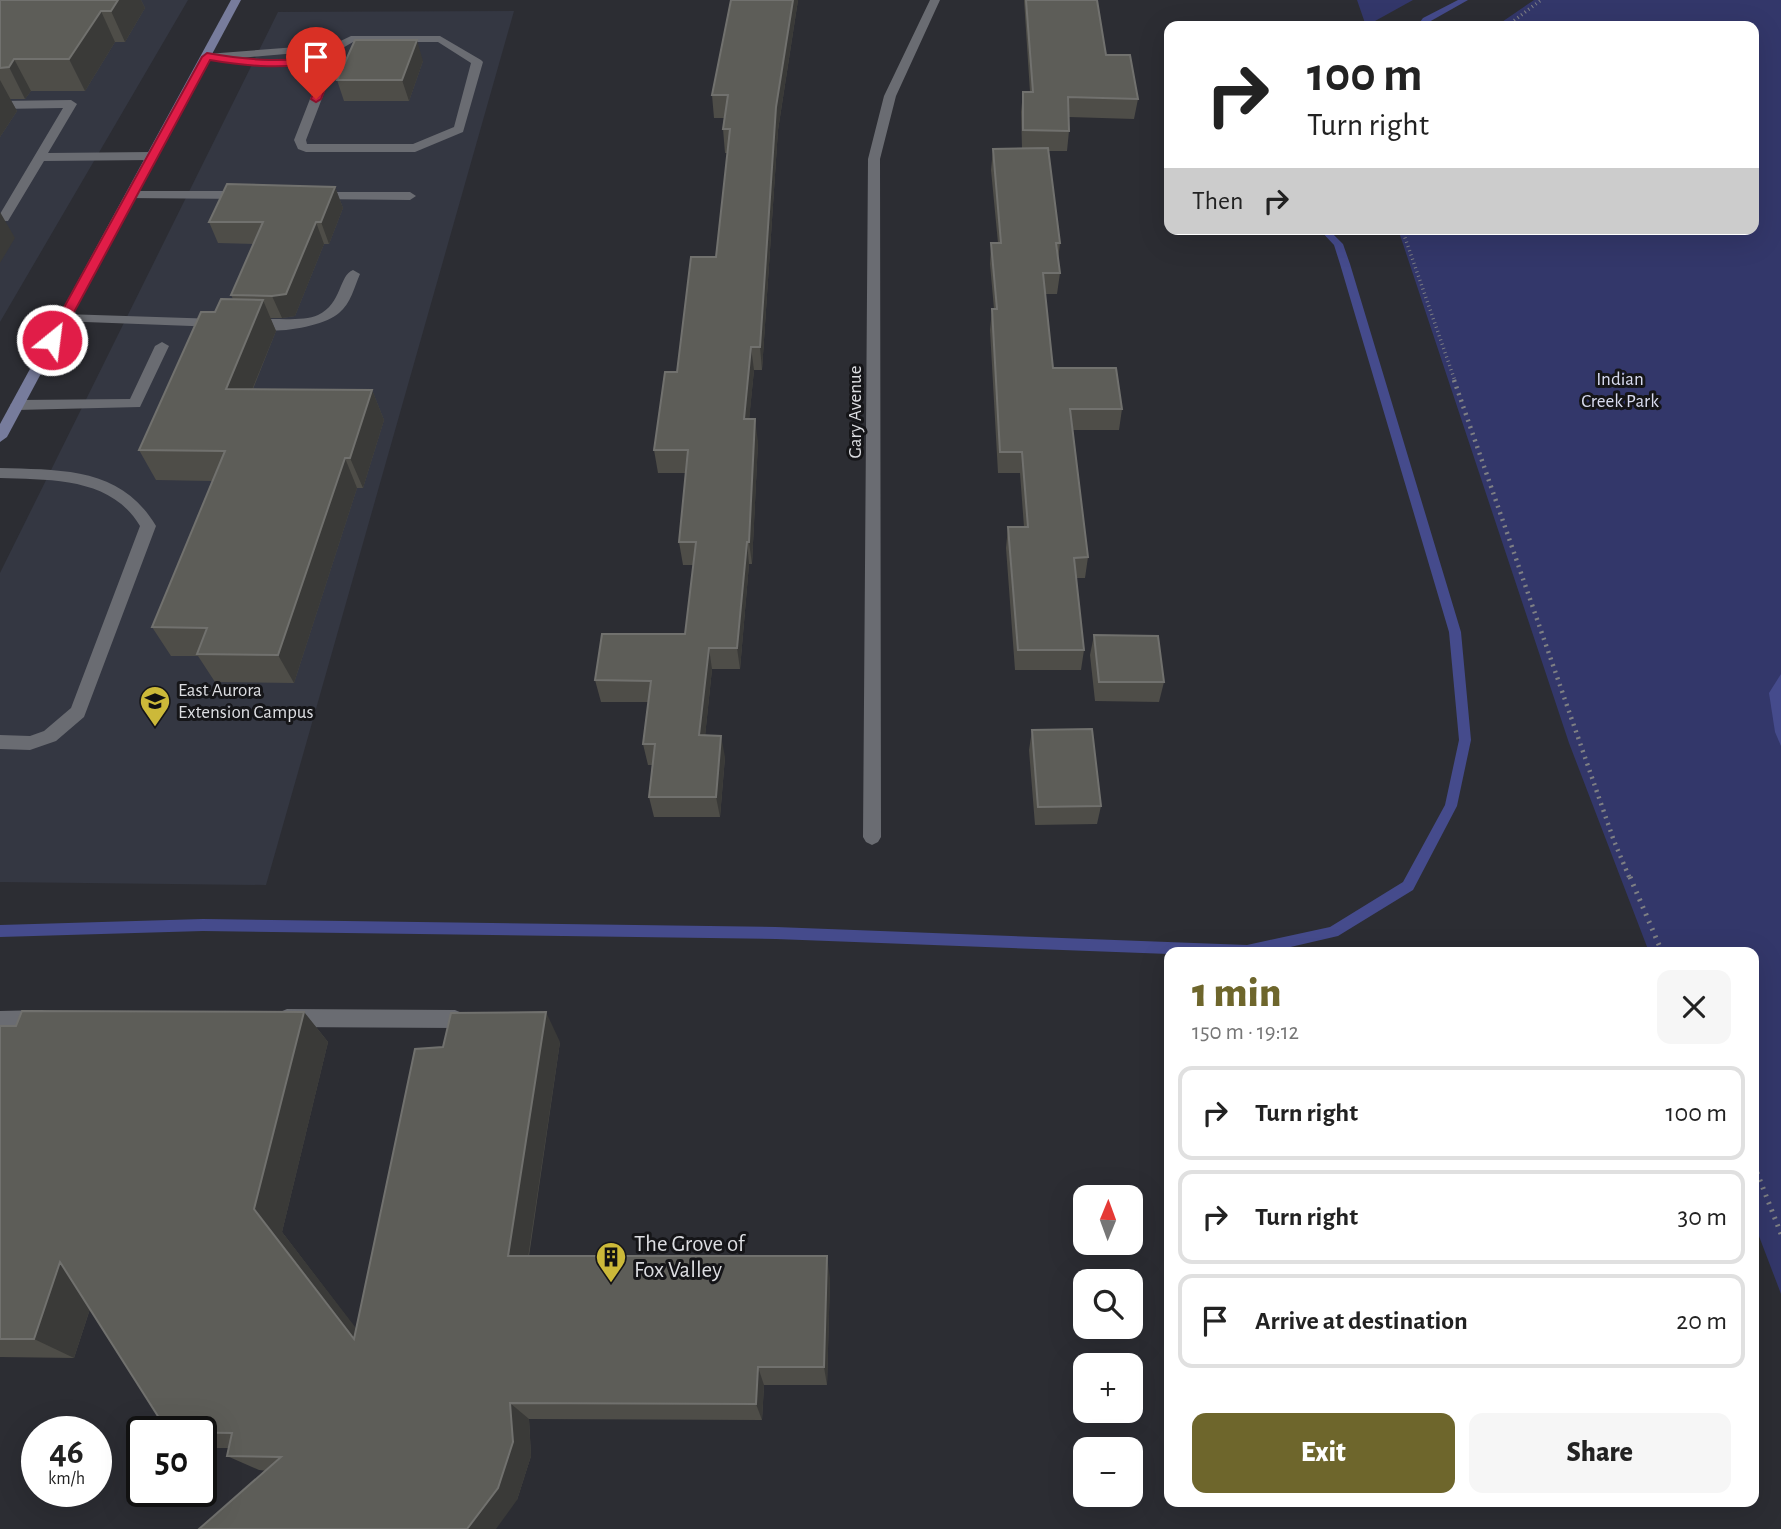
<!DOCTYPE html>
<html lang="en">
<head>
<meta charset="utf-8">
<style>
  :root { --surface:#fff; --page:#f6f6f6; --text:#222; --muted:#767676; --line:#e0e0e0; --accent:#6e662c }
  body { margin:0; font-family:"Alegreya Sans",sans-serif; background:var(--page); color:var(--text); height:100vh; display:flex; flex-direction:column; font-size:26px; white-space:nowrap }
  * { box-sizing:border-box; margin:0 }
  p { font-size:23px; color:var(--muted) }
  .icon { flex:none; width:38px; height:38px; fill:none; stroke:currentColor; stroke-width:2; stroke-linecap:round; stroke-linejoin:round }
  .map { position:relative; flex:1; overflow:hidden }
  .panel { position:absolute; left:1164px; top:947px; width:595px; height:560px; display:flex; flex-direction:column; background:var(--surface); border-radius:14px; box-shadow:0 7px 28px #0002 }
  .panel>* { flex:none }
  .top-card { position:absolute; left:1164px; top:21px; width:595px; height:214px; border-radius:14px; box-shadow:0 7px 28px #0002; background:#fff; color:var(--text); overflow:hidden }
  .needle { width:46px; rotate:1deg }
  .tools { position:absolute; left:1073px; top:1185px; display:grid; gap:14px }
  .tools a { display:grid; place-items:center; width:70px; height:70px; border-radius:14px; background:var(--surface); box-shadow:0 7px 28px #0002; font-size:35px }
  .speed { position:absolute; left:21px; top:1416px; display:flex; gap:14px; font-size:35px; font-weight:700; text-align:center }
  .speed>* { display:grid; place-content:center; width:91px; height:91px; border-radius:50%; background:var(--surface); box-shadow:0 7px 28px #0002; line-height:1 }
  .speed small { font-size:18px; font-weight:400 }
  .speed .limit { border:4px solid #111; border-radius:10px; background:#fff; color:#111 }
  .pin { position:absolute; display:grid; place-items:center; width:60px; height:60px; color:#fff; margin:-72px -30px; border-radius:50% 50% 50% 0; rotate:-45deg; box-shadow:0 0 7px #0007 }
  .pin .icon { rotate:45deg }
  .me { position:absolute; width:77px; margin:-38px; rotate:29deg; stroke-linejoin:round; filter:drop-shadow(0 0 5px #0008) }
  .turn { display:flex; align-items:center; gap:24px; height:147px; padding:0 28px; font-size:32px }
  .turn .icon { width:91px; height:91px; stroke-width:2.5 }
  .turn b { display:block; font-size:49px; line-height:60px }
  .then { display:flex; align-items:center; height:66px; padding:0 28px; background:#0003; gap:14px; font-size:26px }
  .round { display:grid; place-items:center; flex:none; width:74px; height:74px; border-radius:14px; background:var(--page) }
  .summary { display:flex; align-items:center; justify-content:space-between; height:119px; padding:0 28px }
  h1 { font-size:42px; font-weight:800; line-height:52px; color:var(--accent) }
  .button { display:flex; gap:14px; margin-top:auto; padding:14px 28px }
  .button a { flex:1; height:80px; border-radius:14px; background:var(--accent); color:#fff; font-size:28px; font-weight:800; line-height:80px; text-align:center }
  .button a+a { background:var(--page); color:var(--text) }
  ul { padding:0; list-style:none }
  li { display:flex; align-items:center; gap:21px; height:94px; margin:0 14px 10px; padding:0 14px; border:4px solid var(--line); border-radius:14px }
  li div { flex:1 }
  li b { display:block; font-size:26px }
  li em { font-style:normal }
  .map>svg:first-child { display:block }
  .built { fill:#343742 }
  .green { fill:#33376a }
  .water { fill:#454b8c }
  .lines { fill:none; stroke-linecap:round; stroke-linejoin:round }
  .stream { fill:#454b8c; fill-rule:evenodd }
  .path-far2 { stroke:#7e7f84; stroke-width:3.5; stroke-dasharray:1 3.5; stroke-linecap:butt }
  .path-far1 { stroke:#7e7f84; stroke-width:4.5; stroke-dasharray:2 5; stroke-linecap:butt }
  .path { stroke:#7e7f84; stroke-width:5; stroke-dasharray:2 6; stroke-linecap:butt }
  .service { fill:#6a6c72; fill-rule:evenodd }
  .minor { fill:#6a6c72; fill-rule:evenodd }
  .secondary { fill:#777c9c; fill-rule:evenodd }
  .wall { fill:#4e4d48 }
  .shaded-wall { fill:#3a3a38 }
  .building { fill:#5d5d58; stroke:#71716e; stroke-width:2 }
  .route { fill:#e11d48; stroke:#92132f; stroke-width:2 }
  .labels { text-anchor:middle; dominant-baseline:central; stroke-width:6; stroke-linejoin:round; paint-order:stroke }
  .park-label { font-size:19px; fill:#d9dcf0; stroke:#151518 }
  .street-label { font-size:19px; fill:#dddee2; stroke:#151518 }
  .poi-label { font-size:19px; fill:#dddee2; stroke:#151518; text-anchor:start }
  .near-poi-label { font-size:23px; fill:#dddee2; stroke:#151518; text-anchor:start }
</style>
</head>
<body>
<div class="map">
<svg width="1781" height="1529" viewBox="0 0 1781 1529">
  <rect width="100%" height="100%" fill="#2c2d33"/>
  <path class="built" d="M0,0H188L0,322Z
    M514,11L266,885L0,882V573L278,12Z"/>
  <path class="green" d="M1357,0H1413L1366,26Z
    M1534,0H1781V1294L1754,1223V952H1649L1569,743L1398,229H1754V26H1496Z"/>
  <path class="water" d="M1781,674V746L1775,732L1769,693Z"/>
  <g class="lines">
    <path class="stream" d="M1458,0H1468L1429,22L1425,26H1417L1423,18Z
      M1319,229H1328L1343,244L1350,264L1461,632L1471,740L1457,806L1413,890L1338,936L1269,952H1169V954L776,939L203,931L0,937V925L203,919L776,927L1247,945L1330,927L1403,882L1445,805L1459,740L1449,632L1340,264L1334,245Z"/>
    <path class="path-far2" d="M1507,26L1541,0
      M1402,229L1455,381"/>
    <path class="path-far1" d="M1454,380L1614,841L1630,879"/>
    <path class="path" d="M1630,877L1662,952
      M1754,1165L1781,1234"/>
    <path class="service" d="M351,36H440L481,60L483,62L463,132L415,152H306L298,149L294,140L324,63L270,67L207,60L201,57L207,54L297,47L328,54L332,45ZM353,42H438L471,63L454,127L413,144H307L306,140L341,49ZM297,53L314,57L284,60L240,58Z
      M71,100L77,104L48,153L152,152L158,156L152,160L44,161L8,221H0V214L63,108L0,109V101Z
      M131,191H243L249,195L243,199L127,198V192Z
      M317,192H410L416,196L410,200L313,199L311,196Z
      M353,270L360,274C354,288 351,303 339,313C323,328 259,338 243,324C254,314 299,324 318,315C342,304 339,275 353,270Z
      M64,314L218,319L225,323L218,327L59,321V315Z
      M162,342L169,346L140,407L17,410L10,405L17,400L130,399L155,346Z
      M0,468C62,470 121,467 156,526L84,717L56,741L30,750L0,749V735L30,736L44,731L71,708L140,526C111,477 51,480 0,478Z
      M287,1009L455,1010L462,1013L465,1019L462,1025L455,1028L287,1027L280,1024L277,1018L280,1012Z
      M42,1010L49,1013L52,1019L49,1025L42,1028L0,1029V1011Z"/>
    <path class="minor" d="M930,0H940L896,96L880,159L881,837L878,842L872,845L866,842L863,837L868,159L884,96Z"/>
    <path class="secondary" d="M231,0H241L7,437L0,442V424Z"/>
  </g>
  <path class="wall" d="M0,0H141L145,8L125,42H115L85,91H31L25,99H10L17,111L0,137Z
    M731,0H798L778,130L762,370H754L749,419L758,442L752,564H749L740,669H712L705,736L725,757L720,817H654L649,797L652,765H648L643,744L648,702H601L595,680L685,634L693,565H683L679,542L686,473H658L654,450L677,372L716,257L728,153H725L723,129L724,118H714L712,95Z
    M1024,0H1097L1106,55L1138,99L1134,119L1069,117V131L1067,151H1048L1060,243L1058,260L1060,273L1057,294H1045L1053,368L1122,409L1119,430H1073L1088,557L1085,578H1076L1084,650L1081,670H1015L1006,548L1008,527H1024L1020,473H998L990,330L992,309H994L990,264L991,243H998L991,170L993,149L1022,148L1021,112L1023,92H1030Z
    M423,61L409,101H344L337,80Z
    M335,187L343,208L329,244H324L295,316L282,318H270L276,331L253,389L372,390L384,420L363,488H357L294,683L215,682L198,656H171L152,627L212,481L156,480L139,450L215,312L233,299L231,295L254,244L218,243L209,222Z
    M1094,635L1164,682L1159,702L1095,701L1090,655Z
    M1032,730L1101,806L1097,824L1035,825L1029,750Z
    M304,1012L328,1042L282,1232L356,1329L560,1042L529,1256L830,1278L827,1385H764L762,1420L529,1419L531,1456L517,1500L259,1470L227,1456L229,1448H204L201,1447V1432L90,1309L74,1358L0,1357V1026Z"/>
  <path class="shaded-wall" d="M118,0H141L145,8L125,42L111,11Z
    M793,0H798L778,130L762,370L760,347L776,107Z
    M101,11L115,42L85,91L69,59Z
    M417,40L423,61L409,101L402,80Z
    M14,59L31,91L25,99L9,67Z
    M0,80L17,111L0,137Z
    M335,187L343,208L329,244L321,222Z
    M0,212L15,238L0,263Z
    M316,222L324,244L295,316L282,318L272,296Z
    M263,300L276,331L240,419L226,389Z
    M751,347L754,370L747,442L744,419Z
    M372,390L384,420L363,488L350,458Z
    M755,419L758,442L752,564L749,542Z
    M345,458L357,488L294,683L278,655Z
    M747,542L749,564L740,669L737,648Z
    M709,648L712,669L703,756L699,735Z
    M721,736L725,757L720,817L716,797Z
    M304,1012L328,1042L282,1232L379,1358L354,1339L254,1209Z
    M546,1012L560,1042L525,1278L508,1256Z
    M827,1256L830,1278L827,1385L824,1367Z
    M60,1262L98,1284L74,1358L34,1339Z
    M758,1367L764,1385L762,1420L756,1404Z
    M510,1403L529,1419L531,1456L517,1500L496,1529H467Z"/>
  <path class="building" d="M0,0H118L111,11H101L69,59H14L9,67L0,68Z
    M731,0H793L776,107L760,347H751L744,419H755L749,542H747L737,648H709L699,735L721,736L716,797H649L655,744H643L651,681L595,680L602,634H685L696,542H679L688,450H654L665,372H677L691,257H716L730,129H723L728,95H712Z
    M1026,0H1097L1106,55H1130L1138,99L1068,97L1069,131L1023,130V92H1033Z
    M355,40H417L402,80H337Z
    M1048,148L1060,243H1056L1060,273H1043L1053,368H1116L1122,409H1070L1088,557L1074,558L1084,650H1018L1008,527H1028L1022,452H1000L992,309H997L991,243H1001L993,149Z
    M227,184L335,187L321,222H316L286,294L272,296L231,295L263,222H209Z
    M221,299L263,300L226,389L372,390L350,458H345L278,655L197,654L207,628L152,627L225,451L139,450L201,312H215Z
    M1094,635L1158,636L1164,682H1099Z
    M1092,729L1101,806L1038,807L1032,730Z
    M22,1011L304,1012L254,1209L354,1339L415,1049L443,1047L451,1013L546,1012L508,1256H827L824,1367H758L756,1404L510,1403L513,1442L498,1488L467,1529H199L281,1457L227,1456L232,1433L168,1432L60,1262L34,1339H0V1026H16Z"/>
  <path class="route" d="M207,53C253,61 286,63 332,55L337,58L321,99L316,102L311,99L325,62C285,69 250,67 210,60L59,340L57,343H48L46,340L202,57Z"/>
  <defs>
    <g id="school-pin" transform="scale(1.575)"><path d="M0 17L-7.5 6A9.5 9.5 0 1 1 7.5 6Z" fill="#ccb939" stroke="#151518"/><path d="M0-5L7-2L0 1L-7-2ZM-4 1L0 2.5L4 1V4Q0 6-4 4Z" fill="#111"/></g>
    <g id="building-pin" transform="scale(1.575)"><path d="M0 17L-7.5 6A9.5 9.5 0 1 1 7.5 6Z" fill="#ccb939" stroke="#151518"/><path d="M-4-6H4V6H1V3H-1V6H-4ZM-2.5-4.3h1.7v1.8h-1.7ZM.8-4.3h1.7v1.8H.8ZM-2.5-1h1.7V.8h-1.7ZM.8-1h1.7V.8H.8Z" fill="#111"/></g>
  </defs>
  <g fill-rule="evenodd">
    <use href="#school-pin" x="155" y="701"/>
    <use href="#building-pin" x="611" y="1257"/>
  </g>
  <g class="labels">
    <g class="park-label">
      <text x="1620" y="379">Indian<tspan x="1620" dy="22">Creek Park</tspan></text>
    </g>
    <g class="street-label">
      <text transform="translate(855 412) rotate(-90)">Gary Avenue</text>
    </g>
    <g class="poi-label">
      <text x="178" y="690">East Aurora<tspan x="178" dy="22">Extension Campus</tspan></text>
    </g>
    <g class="near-poi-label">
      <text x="634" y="1244">The Grove of<tspan x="634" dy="26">Fox Valley</tspan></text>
    </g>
  </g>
</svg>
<div class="tools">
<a><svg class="needle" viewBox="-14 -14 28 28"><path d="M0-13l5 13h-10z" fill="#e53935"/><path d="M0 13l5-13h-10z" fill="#767676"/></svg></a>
<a><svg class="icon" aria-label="search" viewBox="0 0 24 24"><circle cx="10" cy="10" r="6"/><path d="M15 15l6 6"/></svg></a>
<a>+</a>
<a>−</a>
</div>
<div class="speed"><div>46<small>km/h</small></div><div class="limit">50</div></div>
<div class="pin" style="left:316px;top:99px;background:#d93025"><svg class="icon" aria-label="arrive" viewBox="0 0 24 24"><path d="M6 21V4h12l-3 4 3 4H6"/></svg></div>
<svg class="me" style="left:52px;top:340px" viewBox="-20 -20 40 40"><circle r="17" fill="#e11d48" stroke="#fff" stroke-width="3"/><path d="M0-11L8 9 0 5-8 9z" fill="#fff"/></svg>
<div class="top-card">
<div class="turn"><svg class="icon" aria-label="right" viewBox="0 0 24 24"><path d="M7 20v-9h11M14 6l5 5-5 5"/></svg><div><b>100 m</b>Turn right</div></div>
<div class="then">Then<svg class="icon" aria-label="right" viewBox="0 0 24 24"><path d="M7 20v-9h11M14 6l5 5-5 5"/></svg></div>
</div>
<section class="panel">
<div class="summary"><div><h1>1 min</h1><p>150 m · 19:12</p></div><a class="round"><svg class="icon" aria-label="close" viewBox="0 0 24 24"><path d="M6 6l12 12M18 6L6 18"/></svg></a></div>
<ul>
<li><svg class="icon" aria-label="right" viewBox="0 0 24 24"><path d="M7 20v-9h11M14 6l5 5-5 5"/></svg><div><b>Turn right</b></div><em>100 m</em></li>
<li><svg class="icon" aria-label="right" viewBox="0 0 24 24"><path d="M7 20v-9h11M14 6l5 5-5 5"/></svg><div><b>Turn right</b></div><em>30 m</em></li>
<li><svg class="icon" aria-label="arrive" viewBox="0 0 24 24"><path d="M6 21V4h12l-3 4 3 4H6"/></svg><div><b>Arrive at destination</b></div><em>20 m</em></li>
</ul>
<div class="button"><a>Exit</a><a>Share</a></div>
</section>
</div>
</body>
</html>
